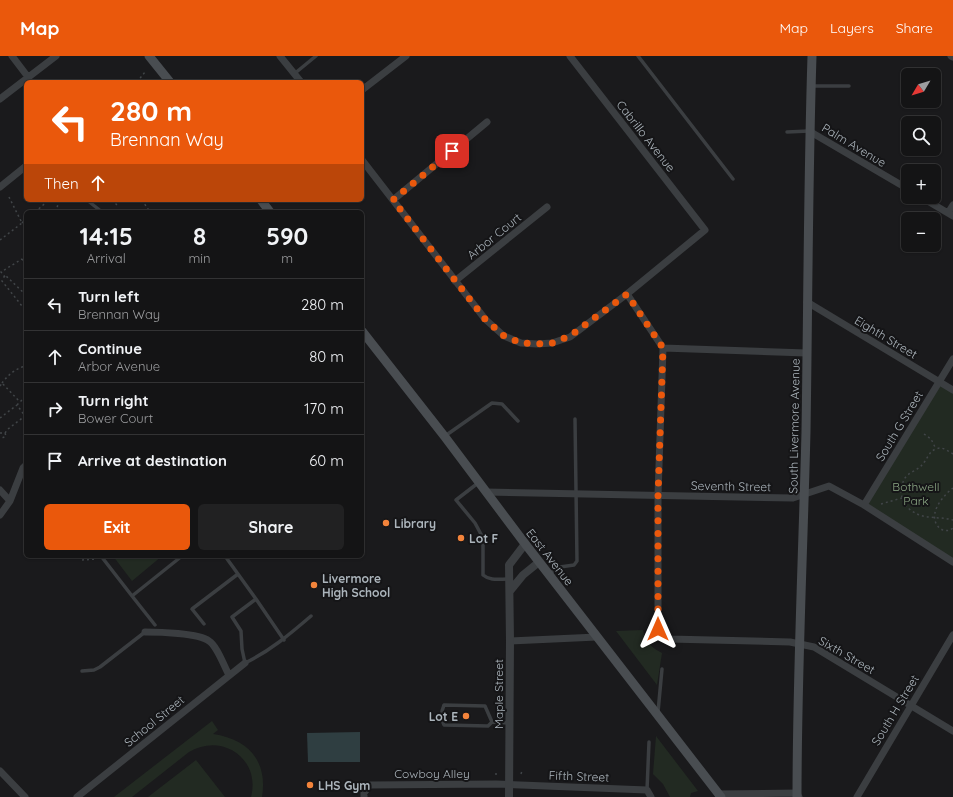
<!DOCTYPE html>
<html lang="en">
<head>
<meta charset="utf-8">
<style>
  :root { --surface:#141415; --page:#212122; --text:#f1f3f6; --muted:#9d9ea0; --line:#333334; --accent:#ea580c }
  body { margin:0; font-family:Quicksand,sans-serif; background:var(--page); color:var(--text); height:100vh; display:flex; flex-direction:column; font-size:15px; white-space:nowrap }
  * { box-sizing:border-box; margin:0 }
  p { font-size:13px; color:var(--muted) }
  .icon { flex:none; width:22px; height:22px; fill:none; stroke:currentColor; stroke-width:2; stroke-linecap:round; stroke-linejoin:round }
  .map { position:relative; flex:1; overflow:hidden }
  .details { position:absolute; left:24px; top:154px; width:340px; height:348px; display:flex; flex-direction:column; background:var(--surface); border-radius:6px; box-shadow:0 1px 3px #0004,0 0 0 1px var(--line) }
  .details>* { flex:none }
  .banner { position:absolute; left:24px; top:24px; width:340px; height:122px; border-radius:6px; box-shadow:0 1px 3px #0004,0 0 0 1px var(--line); background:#ea580c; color:#fff; overflow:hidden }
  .needle { width:26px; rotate:232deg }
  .controls { position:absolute; left:901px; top:12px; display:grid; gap:8px }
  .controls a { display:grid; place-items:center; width:40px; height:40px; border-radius:6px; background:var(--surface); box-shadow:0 1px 3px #0004,0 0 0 1px var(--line); font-size:20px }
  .pin { position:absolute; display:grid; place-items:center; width:34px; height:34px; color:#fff; margin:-17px; border-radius:8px; box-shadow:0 2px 6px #0006 }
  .me { position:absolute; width:44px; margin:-22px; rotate:0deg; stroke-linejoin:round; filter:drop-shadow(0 0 3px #0008) }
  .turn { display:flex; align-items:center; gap:14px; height:84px; padding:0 20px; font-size:18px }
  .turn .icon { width:52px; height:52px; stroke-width:2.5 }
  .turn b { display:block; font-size:28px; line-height:34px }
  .then { display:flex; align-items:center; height:38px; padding:0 20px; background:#0003; gap:8px; font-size:15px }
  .eta { display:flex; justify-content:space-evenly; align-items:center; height:68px; text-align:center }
  .eta b { font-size:24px; font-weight:700; line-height:28px }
  .primary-button { display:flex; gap:8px; margin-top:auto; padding:8px 20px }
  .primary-button a { flex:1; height:46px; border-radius:6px; background:var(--accent); color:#fff; font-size:16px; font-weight:700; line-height:46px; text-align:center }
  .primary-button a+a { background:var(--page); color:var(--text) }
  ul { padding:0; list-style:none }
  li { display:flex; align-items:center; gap:12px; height:52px; padding:0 20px; border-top:1px solid var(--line) }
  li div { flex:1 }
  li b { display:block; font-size:15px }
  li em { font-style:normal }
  header { display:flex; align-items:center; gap:24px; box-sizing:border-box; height:56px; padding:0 20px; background:var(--accent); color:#fff }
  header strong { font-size:19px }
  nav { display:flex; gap:22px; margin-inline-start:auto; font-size:14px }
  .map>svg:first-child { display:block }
  .green { fill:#222a22 }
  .water { fill:#2f3e41 }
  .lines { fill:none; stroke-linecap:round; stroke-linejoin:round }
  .path { stroke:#414548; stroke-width:1.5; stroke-dasharray:2 3; stroke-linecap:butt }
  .service { stroke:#3b3e41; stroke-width:3.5 }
  .minor { stroke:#3b3e41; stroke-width:7 }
  .tertiary { stroke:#3b3e41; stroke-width:8 }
  .secondary { stroke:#494d51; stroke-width:9 }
  .route { stroke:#ea580c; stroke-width:7; stroke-dasharray:0 12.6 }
  .poi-dot { fill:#f3843b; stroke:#151517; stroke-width:1.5 }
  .labels { text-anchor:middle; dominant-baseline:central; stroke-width:4; stroke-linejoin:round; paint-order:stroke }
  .street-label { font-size:12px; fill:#acb5bc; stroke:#151517 }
  .park-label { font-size:12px; fill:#8ba684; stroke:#151517 }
  .poi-label { font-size:12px; font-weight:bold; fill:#acb5bc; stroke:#151517; text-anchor:start }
</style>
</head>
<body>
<header>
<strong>Map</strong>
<nav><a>Map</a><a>Layers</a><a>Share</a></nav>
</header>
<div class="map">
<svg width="953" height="741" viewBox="0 0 953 741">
  <rect width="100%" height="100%" fill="#1a1a1c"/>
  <path class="green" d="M939,326L953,334V506L864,449Z
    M113,500H162L132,525Z
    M643,574C645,586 652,592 662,597L657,629L616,575Z
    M212,665L218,674L213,678C248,683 268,705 262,741H251C261,703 222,676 189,696L132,741H114Z
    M656,680L698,735L691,737L690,741H670L663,728L653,718Z
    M196,704L225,741H148Z"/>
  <path class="water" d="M360,676V706H308L307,677Z"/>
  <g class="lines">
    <path class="path" d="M137,26L145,16
      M112,144L118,150
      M142,144L150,156
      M35,156L49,144
      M56,156L59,144
      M22,167L26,163
      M0,184L22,167L9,141
      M26,200L22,203L26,207
      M5,221L1,216L22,203
      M26,239L5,219L2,225L26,255
      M2,327C8,319 16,312 26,310
      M0,330L2,327L20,346
      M17,349L26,340
      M0,362L17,349L25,360
      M0,377H5L6,380L0,383
      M5,377L8,373L25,360
      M924,378L931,383L936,393
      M953,398C948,395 942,390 936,393C929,395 927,404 922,409C918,414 909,416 905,422C898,433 901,448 912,455C924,464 939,460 953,464
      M953,432C946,437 936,449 935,457C932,468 943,480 953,472
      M881,448L902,442
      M82,504L96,503
      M521,718L522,715
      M496,719V717H498"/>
    <path class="service" d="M638,0L733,123
      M294,18L316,0
      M812,30H849
      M787,76L809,75
      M87,144L102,156
      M445,380L492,347L502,348L518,365
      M478,427L456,444L475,467L483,482V519C490,525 499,523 508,523
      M101,500L132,540
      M225,500L256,543L232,561L241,575L242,593L245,607C270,595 290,578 311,560
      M549,518L560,511L574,509L577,505L575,363
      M256,543L284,584
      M204,568L192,553L238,518
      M155,569L132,540L182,500
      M82,615L94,614L100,611L145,576
      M658,656L662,613
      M492,666L485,650L444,649C441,656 440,662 444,669L488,670L492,666L509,667
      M647,734L649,686"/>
    <path class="minor" d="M12,0L28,21
      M280,0L301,26
      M951,0L953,1
      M362,34L406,0
      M0,43L56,0
      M809,75L908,133
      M362,104L485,263L504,280L521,287L537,288L552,287L570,281L627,238L705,174L570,0
      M0,131L26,110
      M921,141L953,160
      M393,144L487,66
      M948,157L953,149
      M455,225L547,151
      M627,238L663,292L658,439V573L669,583L790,586L814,591L953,675
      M807,246L953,334
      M663,292L807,297
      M0,434L10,445L0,459
      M486,436L793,442L829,430L864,449L953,506
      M10,445L23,412L26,409
      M864,449L953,303
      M145,576C158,576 199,577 209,585C217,590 224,610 229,619
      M510,585L597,581
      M0,715L25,741
      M718,738L797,737L799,741
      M77,741L245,607
      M364,741V737L370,729L496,728L647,734L651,741
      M857,741L953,579"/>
    <path class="tertiary" d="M510,535L523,519L539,506
      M509,741L510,585L509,509L525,488"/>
    <path class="secondary" d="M149,0L170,26
      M261,144L270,156
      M362,275L445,381L523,485L721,741
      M797,741C797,619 803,498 806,376C808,251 808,125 812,0"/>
  </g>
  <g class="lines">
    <path class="route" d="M452,95L393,144L485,263L504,280L521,287L538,288L552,287L570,280L627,238L663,292L658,440V573"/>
  </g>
  <g class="poi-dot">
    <circle cx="386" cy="467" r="4"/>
    <circle cx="461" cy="482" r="4"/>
    <circle cx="314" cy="529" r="4"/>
    <circle cx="466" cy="660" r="4"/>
    <circle cx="310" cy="729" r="4"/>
  </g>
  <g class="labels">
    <g class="street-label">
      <text transform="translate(646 80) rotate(52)">Cabrillo Avenue</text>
      <text transform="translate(854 89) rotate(31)">Palm Avenue</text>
      <text transform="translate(494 180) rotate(-39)">Arbor Court</text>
      <text transform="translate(886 281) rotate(31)">Eighth Street</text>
      <text transform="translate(794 370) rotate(-89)">South Livermore Avenue</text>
      <text transform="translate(899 370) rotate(-59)">South G Street</text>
      <text transform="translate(731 430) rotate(1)">Seventh Street</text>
      <text transform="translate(550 501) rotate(52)">East Avenue</text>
      <text transform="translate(847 599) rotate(30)">Sixth Street</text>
      <text transform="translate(498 638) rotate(-90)">Maple Street</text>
      <text transform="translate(895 654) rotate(-59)">South H Street</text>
      <text transform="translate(154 665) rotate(-39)">School Street</text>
      <text x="432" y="717">Cowboy Alley</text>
      <text transform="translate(579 720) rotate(2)">Fifth Street</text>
    </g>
    <g class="park-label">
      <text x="916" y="430">Bothwell<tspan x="916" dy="14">Park</tspan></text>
    </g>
    <g class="poi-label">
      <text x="394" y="467">Library</text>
      <text x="469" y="482">Lot F</text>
      <text x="322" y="522">Livermore<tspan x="322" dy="14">High School</tspan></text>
      <text x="458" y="660" text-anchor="end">Lot E</text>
      <text x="318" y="729">LHS Gym</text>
    </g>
  </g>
</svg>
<div class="controls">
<a><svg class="needle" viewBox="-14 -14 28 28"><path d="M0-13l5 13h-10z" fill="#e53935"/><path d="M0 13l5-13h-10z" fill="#9d9ea0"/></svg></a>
<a><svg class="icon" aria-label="search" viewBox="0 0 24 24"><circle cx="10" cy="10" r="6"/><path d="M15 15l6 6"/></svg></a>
<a>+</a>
<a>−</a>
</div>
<div class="pin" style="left:452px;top:95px;background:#d93025"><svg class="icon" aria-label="arrive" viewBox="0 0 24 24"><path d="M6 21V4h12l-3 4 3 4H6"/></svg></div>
<svg class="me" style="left:658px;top:573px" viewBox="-20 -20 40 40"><path d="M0-17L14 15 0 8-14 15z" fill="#ea580c" stroke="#fff" stroke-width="4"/></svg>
<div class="banner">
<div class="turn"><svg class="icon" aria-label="left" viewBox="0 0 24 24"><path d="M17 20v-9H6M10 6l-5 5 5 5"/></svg><div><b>280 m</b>Brennan Way</div></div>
<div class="then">Then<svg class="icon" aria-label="ahead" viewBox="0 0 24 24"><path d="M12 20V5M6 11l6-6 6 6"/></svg></div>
</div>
<section class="details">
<div class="eta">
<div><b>14:15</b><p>Arrival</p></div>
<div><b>8</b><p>min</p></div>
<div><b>590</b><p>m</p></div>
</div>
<ul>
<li><svg class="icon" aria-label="left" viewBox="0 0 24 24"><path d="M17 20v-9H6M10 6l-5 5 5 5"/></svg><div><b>Turn left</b><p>Brennan Way</p></div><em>280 m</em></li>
<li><svg class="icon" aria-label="ahead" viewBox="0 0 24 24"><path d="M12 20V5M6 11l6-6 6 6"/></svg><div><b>Continue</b><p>Arbor Avenue</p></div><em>80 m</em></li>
<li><svg class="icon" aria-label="right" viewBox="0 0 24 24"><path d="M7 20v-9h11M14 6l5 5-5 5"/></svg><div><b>Turn right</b><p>Bower Court</p></div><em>170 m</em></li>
<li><svg class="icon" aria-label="arrive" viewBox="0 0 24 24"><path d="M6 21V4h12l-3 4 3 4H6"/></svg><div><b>Arrive at destination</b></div><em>60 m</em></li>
</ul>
<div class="primary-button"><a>Exit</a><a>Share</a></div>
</section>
</div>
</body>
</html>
